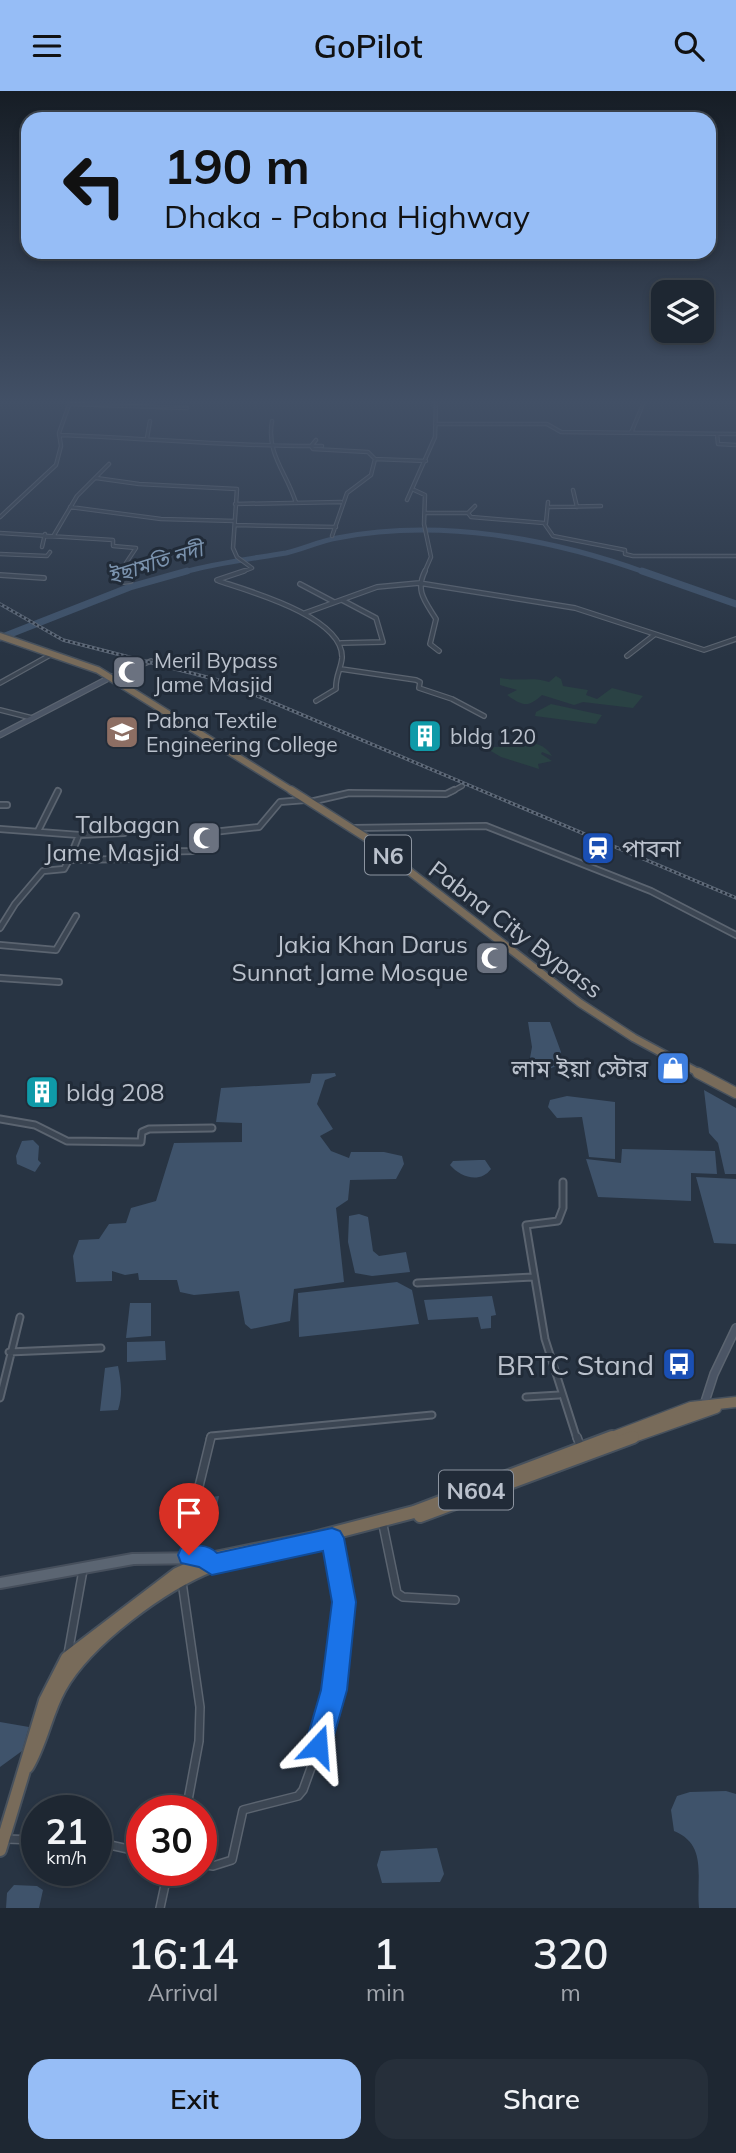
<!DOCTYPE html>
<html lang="en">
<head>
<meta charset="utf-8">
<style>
  :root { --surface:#1e2732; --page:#262f3a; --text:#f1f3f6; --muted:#a1a5ac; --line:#3c444d; --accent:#96bdf6 }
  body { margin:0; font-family:Mulish,"Noto Sans Bengali",sans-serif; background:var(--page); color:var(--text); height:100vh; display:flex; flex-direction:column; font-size:26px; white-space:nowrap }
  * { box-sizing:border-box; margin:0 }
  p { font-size:23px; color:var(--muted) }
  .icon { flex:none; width:38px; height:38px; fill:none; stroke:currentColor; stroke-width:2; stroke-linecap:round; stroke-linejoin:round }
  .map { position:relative; height:1817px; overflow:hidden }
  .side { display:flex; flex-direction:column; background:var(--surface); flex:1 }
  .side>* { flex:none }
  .guide { position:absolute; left:21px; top:21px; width:695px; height:147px; border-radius:21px; box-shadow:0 4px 10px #0003,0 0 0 2px var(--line); background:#96bdf6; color:#111; overflow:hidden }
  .tools { position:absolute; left:651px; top:189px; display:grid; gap:14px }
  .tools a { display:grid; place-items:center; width:63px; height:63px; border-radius:14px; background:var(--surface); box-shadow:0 4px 10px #0003,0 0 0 2px var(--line); font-size:35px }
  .speed { position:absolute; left:21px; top:1704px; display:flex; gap:14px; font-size:35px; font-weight:700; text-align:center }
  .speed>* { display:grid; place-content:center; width:91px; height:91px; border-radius:50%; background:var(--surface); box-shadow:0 4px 10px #0003,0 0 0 2px var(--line); line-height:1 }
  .speed small { font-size:18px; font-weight:400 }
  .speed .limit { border:10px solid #d22; background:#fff; color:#111 }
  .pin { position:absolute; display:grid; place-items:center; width:60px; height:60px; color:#fff; margin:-72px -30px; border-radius:50% 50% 50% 0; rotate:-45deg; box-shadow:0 0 7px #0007 }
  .pin .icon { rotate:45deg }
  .me { position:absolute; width:77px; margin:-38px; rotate:19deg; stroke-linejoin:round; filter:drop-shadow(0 0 5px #0008) }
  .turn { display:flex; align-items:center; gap:24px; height:147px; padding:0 28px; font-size:32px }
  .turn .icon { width:91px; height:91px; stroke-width:2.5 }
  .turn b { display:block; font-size:49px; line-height:60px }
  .eta { display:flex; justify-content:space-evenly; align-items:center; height:119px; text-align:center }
  .eta b { font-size:42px; font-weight:600; line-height:49px }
  .button { display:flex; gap:14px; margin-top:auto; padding:14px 28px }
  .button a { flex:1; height:80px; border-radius:21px; background:var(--accent); color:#111; font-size:28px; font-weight:600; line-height:80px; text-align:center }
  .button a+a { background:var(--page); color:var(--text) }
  header { display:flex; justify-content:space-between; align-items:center; height:91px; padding:0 28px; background:var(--accent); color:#111; font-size:32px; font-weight:600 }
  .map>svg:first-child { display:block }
  .green { fill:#2a4244 }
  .water { fill:#3f536b }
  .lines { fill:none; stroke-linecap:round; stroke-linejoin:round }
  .river-far1 { stroke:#3f536b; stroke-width:5 }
  .river { stroke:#3f536b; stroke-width:7 }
  .street-far4-casing { stroke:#5b6470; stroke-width:4.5 }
  .street-far3-casing { stroke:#5b6470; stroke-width:6 }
  .street-far2-casing { stroke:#5b6470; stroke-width:8 }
  .street-far1-casing { stroke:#5b6470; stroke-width:9 }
  .street-casing { stroke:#5b6470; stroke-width:10 }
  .secondary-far1-casing { stroke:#5b6470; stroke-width:7 }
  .secondary-casing { stroke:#5b6470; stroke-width:10 }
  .primary-casing { stroke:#464f5c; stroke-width:14 }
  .highway-far3-casing { stroke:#47515d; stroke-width:9 }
  .highway-far2-casing { stroke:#47515d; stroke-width:10 }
  .highway-far1-casing { stroke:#47515d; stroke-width:13 }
  .highway-casing { stroke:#47515d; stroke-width:16 }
  .street-far4 { stroke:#3c4653; stroke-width:2.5 }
  .street-far3 { stroke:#3c4653; stroke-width:3.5 }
  .street-far2 { stroke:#3c4653; stroke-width:4.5 }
  .street-far1 { stroke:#3c4653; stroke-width:5 }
  .street { stroke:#3c4653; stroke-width:7 }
  .secondary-far1 { stroke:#4b5565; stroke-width:4.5 }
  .secondary { stroke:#4b5565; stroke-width:7 }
  .primary { stroke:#5b6572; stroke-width:10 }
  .highway-far3 { stroke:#786b5a; stroke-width:6 }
  .highway-far2 { stroke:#786b5a; stroke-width:7 }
  .highway-far1 { stroke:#786b5a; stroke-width:10 }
  .highway { stroke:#786b5a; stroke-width:12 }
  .rail-casing { stroke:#5f6a79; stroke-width:3.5 }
  .rail { stroke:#212b38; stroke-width:2; stroke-dasharray:2.5; stroke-linecap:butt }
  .route { fill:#1a73e8; stroke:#114b97; stroke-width:2 }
  .labels { text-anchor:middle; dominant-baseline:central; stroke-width:6; stroke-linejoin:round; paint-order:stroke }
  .far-water-label { font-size:21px; font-style:italic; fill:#7b93ae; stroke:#212b38 }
  .far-poi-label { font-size:21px; fill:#bac1cc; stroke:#212b38; text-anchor:start }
  .shield { fill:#212b38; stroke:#8c94a0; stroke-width:2 }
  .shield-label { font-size:23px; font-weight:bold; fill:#bac1cc }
  .poi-label { font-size:24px; fill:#bac1cc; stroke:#212b38; text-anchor:end }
  .street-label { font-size:24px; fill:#bac1cc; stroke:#212b38 }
  .near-poi-label { font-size:28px; fill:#bac1cc; stroke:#212b38; text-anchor:end }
</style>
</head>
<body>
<header><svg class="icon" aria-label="menu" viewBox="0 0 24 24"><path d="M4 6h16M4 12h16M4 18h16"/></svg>GoPilot<svg class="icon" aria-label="search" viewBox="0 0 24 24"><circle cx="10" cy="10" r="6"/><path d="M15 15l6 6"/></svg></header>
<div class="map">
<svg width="736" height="1817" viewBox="0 0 736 1817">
  <rect width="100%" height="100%" fill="#283443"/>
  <path class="green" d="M556,585L561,588L563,595L588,599L586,604L597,608L612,597L643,605L633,617L583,611L574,614L542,604C528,617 523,615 507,604L517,599L500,594V587C519,591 532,585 549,591Z
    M551,613L602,624L596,633L535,625L536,621Z
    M524,643L532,647L522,650C534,652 545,653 552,665L542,661L541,663L552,670L538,673L539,678L501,666L484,656H505V652Z"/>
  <path class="water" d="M528,931H550L561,961L559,974L549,978L535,976L530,967L532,956Z
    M335,982L336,985L325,989L317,1013L333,1038L320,1045L331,1060L349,1067L351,1061H384L402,1065L404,1073L396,1088L350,1089L348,1109L336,1117L344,1191L294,1198L290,1230L251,1238L245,1233L239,1200L194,1204L180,1201L177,1189H139L138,1182L125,1184L112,1180V1190L76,1191L73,1165L79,1149L99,1148L109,1133L126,1132L131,1117L156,1110L174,1052L242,1051V1032L216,1031L221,997L310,992L312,983Z
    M704,999L736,1017V1083H725L718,1052L709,1042Z
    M567,1005L615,1011V1068L589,1066L582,1026L557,1027L548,1016L550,1009Z
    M33,1049L39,1055L38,1069L41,1072L35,1081L17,1073L16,1065L22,1050Z
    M622,1058L715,1060L717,1083L691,1082V1110L598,1106L586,1068L621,1072Z
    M479,1069H485L491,1078C480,1093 460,1086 450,1074L453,1070Z
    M696,1086L736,1088V1153L714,1152Z
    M359,1123L368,1126L373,1160L379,1165L406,1161L410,1181L372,1185L355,1182L348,1151L349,1125Z
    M397,1191L412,1199L419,1233L299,1246L298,1202Z
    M492,1205L496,1224L491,1225V1237L481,1238L478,1226L428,1229L424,1209Z
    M130,1212H151V1245L126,1247Z
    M165,1250L166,1269L127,1271V1251Z
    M118,1275C121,1290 123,1304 118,1319L100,1320L105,1277Z
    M219,1405L213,1436L203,1438L198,1432L204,1407Z
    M0,1631L29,1636L22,1660L0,1676Z
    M726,1700L736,1703V1817H699C696,1786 708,1754 674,1740L671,1719L677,1705L690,1701Z
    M437,1757L444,1783L440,1791L382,1792L377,1774L381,1760Z
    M14,1794L37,1795L43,1799L39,1817H6L7,1802Z"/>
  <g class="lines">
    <path class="river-far1" d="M181,482C215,472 251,468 286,462C303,458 320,450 337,447C439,427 550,447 647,482"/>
    <path class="river" d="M642,480L736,513
      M0,547L130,496L187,480"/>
    <g class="street-far4-casing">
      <path id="street-far4" d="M70,313L187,317
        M272,330C266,363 287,382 296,412
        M435,333H547L561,341L736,343
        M631,342L644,311
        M717,343L718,353L736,354
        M59,344C147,347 234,356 322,355
        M147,347L150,330
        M316,349L311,355L313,358L368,361L375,368L426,370
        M96,387L139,393L237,398L233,457L237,466L252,477L239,482
        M414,399L425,404L424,433L431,466L424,482
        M573,399L577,416
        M407,409L435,346L436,311
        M235,413L341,411
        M70,416L161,428L235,430
        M550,416L601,415
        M425,422H468L475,415
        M468,422L471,426L544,432L553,445L625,459V463L633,465H736
        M0,426L56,374L61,355L59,342L70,311
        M546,432L548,411
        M235,434L336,436
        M0,442L113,449V455L136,457L126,472L134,475L133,482
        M54,444L77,405L109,373
        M332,445L347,402L371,384L375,368
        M42,456L45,443
        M0,463L47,465L50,461"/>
    </g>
    <g class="street-far3-casing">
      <path id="street-far3" d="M425,480C415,500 425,510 436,528L430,553L439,560
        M0,484L44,487
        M217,489L244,480
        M219,490C249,500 344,526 342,567C341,578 335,586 336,598L316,610
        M124,491L131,490L133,480
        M300,493L334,511
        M305,522L377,496L419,492L575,517L704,559L736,548
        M341,552L383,551L376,527L342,509
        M627,565L654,544
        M341,578L416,589L420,591L419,597L452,608L484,625
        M111,586L151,570
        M0,592L52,563
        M0,619L32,627
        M451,701L462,695"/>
    </g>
    <g class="street-far2-casing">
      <path id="street-far2" d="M310,711L349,702L446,703L454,699
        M0,714H7
        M354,737L486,735L651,800L736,844
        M0,738L79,744L69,769L128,768L144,761L193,760L195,743L259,736L280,711L305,709
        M38,740L58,700
        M79,744L124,742
        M0,837L15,813L43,780L64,778L69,769
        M0,854L56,859L76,825
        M0,887L59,891"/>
    </g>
    <g class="street-far1-casing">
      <path id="street-far1" d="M0,1028L35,1034L67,1050L141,1051L142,1041L149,1038L212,1037
        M563,1091V1117L558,1130L526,1134L545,1248L577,1348
        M417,1192L533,1186
        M9,1261L101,1257
        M526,1306L559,1304
        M0,1307L20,1226
        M210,1348L211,1345L432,1324"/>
    </g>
    <g class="street-casing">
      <path id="street" d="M577,1346L581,1357
        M383,1434L397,1502L403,1506L455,1509
        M189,1464L193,1420L211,1346
        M182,1491L200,1616L199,1650L186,1720
        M68,1563L83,1479
        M6,1748L37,1749
        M96,1751L142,1761
        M201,1773L213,1775L232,1769L243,1719L298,1705L303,1699L328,1630L344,1511L332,1447
        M160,1817L168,1780"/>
    </g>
    <g class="secondary-far1-casing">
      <path id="secondary-far1" d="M0,644L111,586"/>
    </g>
    <g class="secondary-casing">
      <path id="secondary" d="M703,1317L714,1283L736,1237"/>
    </g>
    <g class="primary-casing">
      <path id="primary" d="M0,1492L133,1468L207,1467"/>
    </g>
    <g class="highway-far3-casing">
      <path id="highway-far3" d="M0,545L98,579L294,701"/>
    </g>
    <g class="highway-far2-casing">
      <path id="highway-far2" d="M291,699L365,746L580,912L634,947L701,983"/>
    </g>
    <g class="highway-far1-casing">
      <path id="highway-far1" d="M698,982L736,1002
        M607,1348L691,1316L736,1311
        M628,1348L716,1317"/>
    </g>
    <g class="highway-casing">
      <path id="highway" d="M420,1425L633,1346
        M27,1676C42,1651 46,1622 60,1597C87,1549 162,1494 213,1474C235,1466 258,1463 281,1459
        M0,1759L45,1610L67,1567L177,1483L210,1468L314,1447L414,1421L612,1346"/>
    </g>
    <use href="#street-far4" class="street-far4"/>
    <use href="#street-far3" class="street-far3"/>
    <use href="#street-far2" class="street-far2"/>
    <use href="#street-far1" class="street-far1"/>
    <use href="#street" class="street"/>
    <use href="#secondary-far1" class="secondary-far1"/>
    <use href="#secondary" class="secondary"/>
    <use href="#primary" class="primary"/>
    <use href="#highway-far3" class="highway-far3"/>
    <use href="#highway-far2" class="highway-far2"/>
    <use href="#highway-far1" class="highway-far1"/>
    <use href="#highway" class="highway"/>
    <g class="rail-casing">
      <path id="rail" d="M0,513L63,549L222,590L736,807"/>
    </g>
    <use href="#rail" class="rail"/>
  </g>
  <linearGradient id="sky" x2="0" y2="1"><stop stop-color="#161d25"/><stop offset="0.55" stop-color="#425066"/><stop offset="1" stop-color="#425066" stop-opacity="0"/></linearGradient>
  <rect width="736" height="565" fill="url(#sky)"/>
  <path class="route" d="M332,1437L340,1440L344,1447L356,1511L347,1599L331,1655L327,1664L318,1668L309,1664L305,1655L321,1599L332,1511L323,1460L212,1484L199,1476L181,1472L178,1464L181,1457C193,1453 208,1453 217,1462Z"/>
  <defs>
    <g id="mosque-square" transform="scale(1.75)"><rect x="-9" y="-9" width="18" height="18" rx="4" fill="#6b7280" stroke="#212b38"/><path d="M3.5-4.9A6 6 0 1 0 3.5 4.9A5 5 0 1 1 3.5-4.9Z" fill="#fff"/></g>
    <g id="university-square" transform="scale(1.75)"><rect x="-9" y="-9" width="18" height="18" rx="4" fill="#8d6e63" stroke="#212b38"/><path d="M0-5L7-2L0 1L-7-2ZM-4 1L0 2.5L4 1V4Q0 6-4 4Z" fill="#fff"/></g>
    <g id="building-square" transform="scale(1.75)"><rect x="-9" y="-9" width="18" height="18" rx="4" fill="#0f9aa8" stroke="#212b38"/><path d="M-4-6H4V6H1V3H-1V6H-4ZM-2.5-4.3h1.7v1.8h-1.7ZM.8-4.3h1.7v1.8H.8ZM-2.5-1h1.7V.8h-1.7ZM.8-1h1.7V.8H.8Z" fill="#fff"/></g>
    <g id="station-square" transform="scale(1.75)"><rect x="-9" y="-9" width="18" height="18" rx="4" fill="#1a4fb4" stroke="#212b38"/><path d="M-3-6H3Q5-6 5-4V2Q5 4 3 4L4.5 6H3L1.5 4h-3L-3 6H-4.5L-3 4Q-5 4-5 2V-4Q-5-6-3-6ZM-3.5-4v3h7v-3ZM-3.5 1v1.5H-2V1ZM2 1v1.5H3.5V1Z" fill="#fff"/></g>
    <g id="shop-square" transform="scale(1.75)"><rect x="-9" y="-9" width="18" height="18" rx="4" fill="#3f7fe0" stroke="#212b38"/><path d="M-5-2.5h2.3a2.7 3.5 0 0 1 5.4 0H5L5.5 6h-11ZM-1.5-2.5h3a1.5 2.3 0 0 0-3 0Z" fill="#fff"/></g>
    <g id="bus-square" transform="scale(1.75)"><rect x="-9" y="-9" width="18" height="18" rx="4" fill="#1a4fb4" stroke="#212b38"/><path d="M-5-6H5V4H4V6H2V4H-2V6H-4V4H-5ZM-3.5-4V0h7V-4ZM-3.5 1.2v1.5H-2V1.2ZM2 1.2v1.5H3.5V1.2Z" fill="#fff"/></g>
  </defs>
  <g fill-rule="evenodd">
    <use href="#mosque-square" x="129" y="581"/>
    <use href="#university-square" x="122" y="641"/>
    <use href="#building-square" x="425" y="645"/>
    <use href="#mosque-square" x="204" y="747"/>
    <use href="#station-square" x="598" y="757"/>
    <use href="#mosque-square" x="492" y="867"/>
    <use href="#shop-square" x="673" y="977"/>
    <use href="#building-square" x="42" y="1001"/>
    <use href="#bus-square" x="679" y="1273"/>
  </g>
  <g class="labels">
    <g class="far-water-label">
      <text transform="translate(155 471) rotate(-17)">ইছামতি নদী</text>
    </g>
    <g class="far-poi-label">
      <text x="154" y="569">Meril Bypass<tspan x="154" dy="24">Jame Masjid</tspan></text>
      <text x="146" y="629">Pabna Textile<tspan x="146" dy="24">Engineering College</tspan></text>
      <text x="450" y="645">bldg 120</text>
    </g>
    <g class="shield">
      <rect x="365" y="744.5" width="46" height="39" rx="5"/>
      <rect x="439" y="1379.5" width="74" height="39" rx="5"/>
    </g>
    <g class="shield-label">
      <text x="388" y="764">N6</text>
      <text x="476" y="1399">N604</text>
    </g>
    <g class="poi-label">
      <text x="180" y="733">Talbagan<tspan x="180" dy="28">Jame Masjid</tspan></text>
      <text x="622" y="757" text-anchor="start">পাবনা</text>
      <text x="468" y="853">Jakia Khan Darus<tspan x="468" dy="28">Sunnat Jame Mosque</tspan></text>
      <text x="648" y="977">লাম ইয়া স্টোর</text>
      <text x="66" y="1001" text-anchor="start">bldg 208</text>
    </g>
    <g class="street-label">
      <text transform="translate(516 838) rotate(37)">Pabna City Bypass</text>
    </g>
    <g class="near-poi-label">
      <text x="654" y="1273">BRTC Stand</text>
    </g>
  </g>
</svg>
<div class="tools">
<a><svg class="icon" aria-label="layers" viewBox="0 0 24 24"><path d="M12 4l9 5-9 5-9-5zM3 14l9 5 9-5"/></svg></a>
</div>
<div class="speed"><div>21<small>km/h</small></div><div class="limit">30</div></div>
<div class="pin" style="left:189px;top:1464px;background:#d93025"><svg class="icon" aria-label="arrive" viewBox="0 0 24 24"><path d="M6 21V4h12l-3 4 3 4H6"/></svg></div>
<svg class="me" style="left:318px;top:1655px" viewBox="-20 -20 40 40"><path d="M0-17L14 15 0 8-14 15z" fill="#1a73e8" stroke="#fff" stroke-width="4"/></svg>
<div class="guide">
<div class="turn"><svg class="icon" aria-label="left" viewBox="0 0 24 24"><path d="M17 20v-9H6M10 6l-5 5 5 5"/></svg><div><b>190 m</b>Dhaka - Pabna Highway</div></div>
</div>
</div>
<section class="side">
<div class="eta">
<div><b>16:14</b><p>Arrival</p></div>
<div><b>1</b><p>min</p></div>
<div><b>320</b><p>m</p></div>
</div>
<div class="button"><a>Exit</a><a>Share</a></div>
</section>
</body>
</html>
